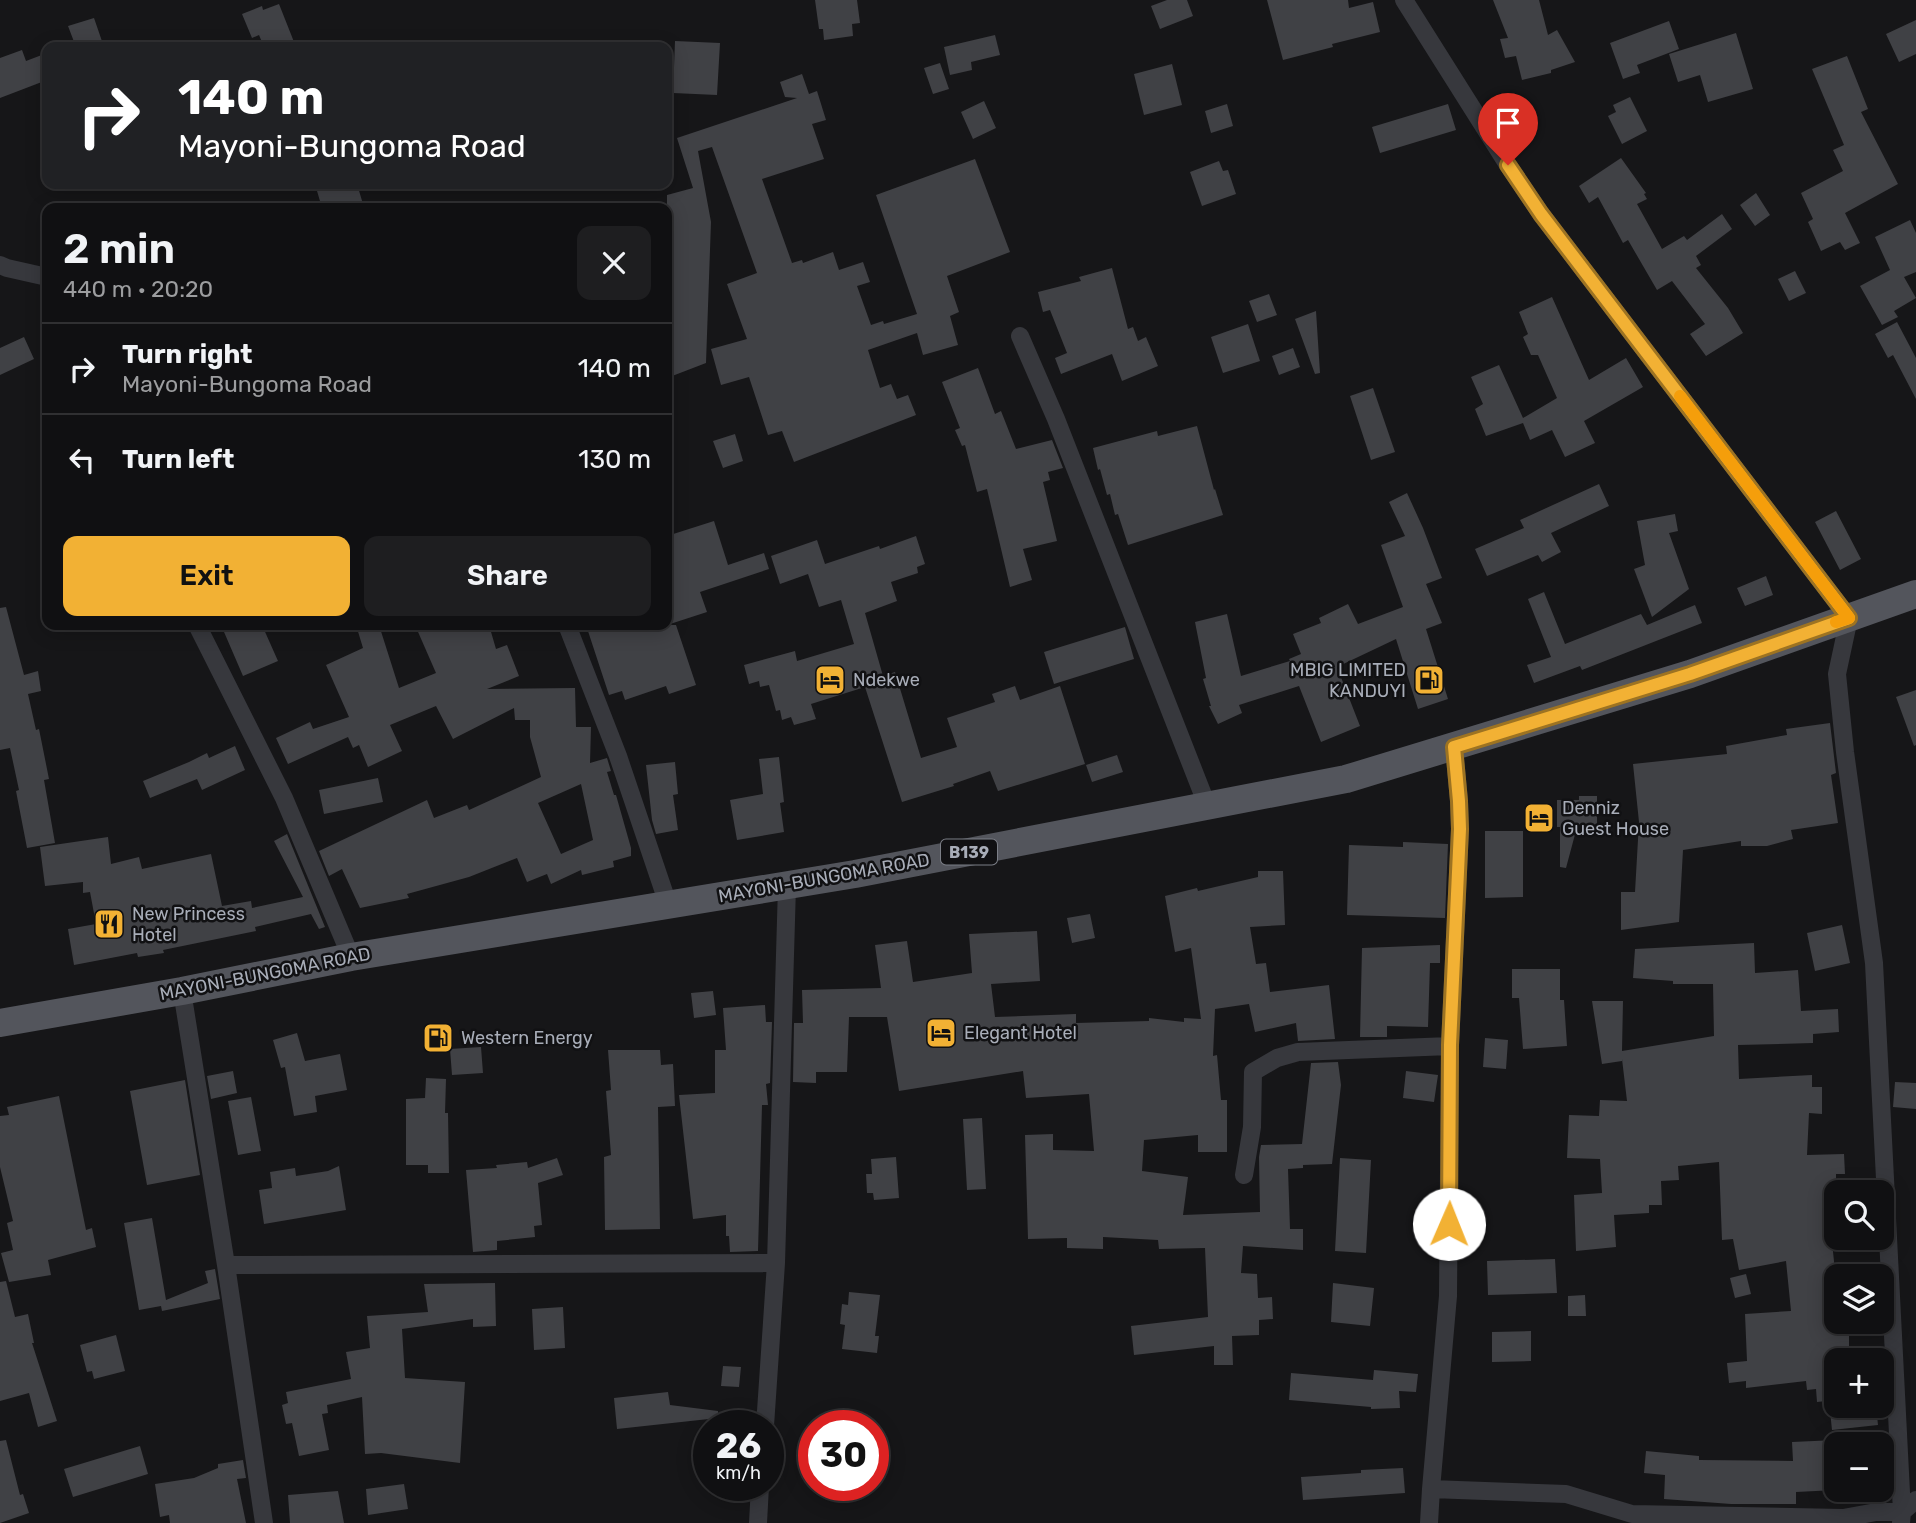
<!DOCTYPE html>
<html lang="en">
<head>
<meta charset="utf-8">
<style>
  :root { --surface:#101012; --page:#1e1e20; --text:#f1f3f6; --muted:#9c9d9f; --line:#303032; --accent:#f2b134 }
  body { margin:0; font-family:Rubik,sans-serif; background:var(--page); color:var(--text); height:100vh; display:flex; flex-direction:column; font-size:26px; white-space:nowrap }
  * { box-sizing:border-box; margin:0 }
  p { font-size:23px; color:var(--muted) }
  .icon { flex:none; width:38px; height:38px; fill:none; stroke:currentColor; stroke-width:2; stroke-linecap:round; stroke-linejoin:round }
  .map { position:relative; flex:1; overflow:hidden }
  .panel { position:absolute; left:42px; top:203px; width:630px; height:427px; display:flex; flex-direction:column; background:var(--surface); border-radius:14px; box-shadow:0 4px 18px #0003,0 0 0 2px var(--line) }
  .panel>* { flex:none }
  .top-card { position:absolute; left:42px; top:42px; width:630px; height:147px; border-radius:14px; box-shadow:0 4px 18px #0003,0 0 0 2px var(--line); background:#202124; color:#fff; overflow:hidden }
  .fabs { position:absolute; left:1824px; top:1180px; display:grid; gap:14px }
  .fabs a { display:grid; place-items:center; width:70px; height:70px; border-radius:14px; background:var(--surface); box-shadow:0 4px 18px #0003,0 0 0 2px var(--line); font-size:35px }
  .speed { position:absolute; left:693px; top:1410px; display:flex; gap:14px; font-size:35px; font-weight:700; text-align:center }
  .speed>* { display:grid; place-content:center; width:91px; height:91px; border-radius:50%; background:var(--surface); box-shadow:0 4px 18px #0003,0 0 0 2px var(--line); line-height:1 }
  .speed small { font-size:18px; font-weight:400 }
  .speed .limit { border:10px solid #d22; background:#fff; color:#111 }
  .pin { position:absolute; display:grid; place-items:center; width:60px; height:60px; color:#fff; margin:-72px -30px; border-radius:50% 50% 50% 0; rotate:-45deg; box-shadow:0 0 7px #0007 }
  .pin .icon { rotate:45deg }
  .me { position:absolute; width:77px; margin:-38px; rotate:1deg; stroke-linejoin:round; filter:drop-shadow(0 0 5px #0008) }
  .turn { display:flex; align-items:center; gap:24px; height:147px; padding:0 21px; font-size:32px }
  .turn .icon { width:91px; height:91px; stroke-width:2.5 }
  .turn b { display:block; font-size:49px; line-height:60px }
  .round { display:grid; place-items:center; flex:none; width:74px; height:74px; border-radius:14px; background:var(--page) }
  .summary { display:flex; align-items:center; justify-content:space-between; height:119px; padding:0 21px }
  h1 { font-size:42px; font-weight:600; line-height:52px }
  .button { display:flex; gap:14px; margin-top:auto; padding:14px 21px }
  .button a { flex:1; height:80px; border-radius:14px; background:var(--accent); color:#111; font-size:28px; font-weight:600; line-height:80px; text-align:center }
  .button a+a { background:var(--page); color:var(--text) }
  ul { padding:0; list-style:none }
  li { display:flex; align-items:center; gap:21px; height:91px; padding:0 21px; border-top:2px solid var(--line) }
  li div { flex:1 }
  li b { display:block; font-size:26px }
  li em { font-style:normal }
  .map>svg:first-child { display:block }
  .building { fill:#404145; fill-rule:evenodd }
  .lines { fill:none; stroke-linecap:round; stroke-linejoin:round }
  .minor { stroke:#37383d; stroke-width:18 }
  .primary { stroke:#53555c; stroke-width:28 }
  .route-casing { stroke:#9d7322; stroke-width:18 }
  .route { stroke:#f2b134; stroke-width:12 }
  .slow { stroke:#f59e0b; stroke-width:12 }
  .labels { text-anchor:middle; dominant-baseline:central; stroke-width:5; stroke-linejoin:round; paint-order:stroke }
  .shield { fill:#111113; stroke:#7b7e86; stroke-width:2 }
  .shield-label { font-size:16px; font-weight:bold; fill:#a8adb8 }
  .poi-label { font-size:18px; fill:#a8adb8; stroke:#111113; text-anchor:start }
  .street-label { font-size:18px; fill:#a8adb8; stroke:#111113 }
</style>
</head>
<body>
<div class="map">
<svg width="1916" height="1523" viewBox="0 0 1916 1523">
  <rect width="100%" height="100%" fill="#161618"/>
  <path class="building" d="M815,0H857L860,23L852,24L853,36L824,40L823,29H819Z
    M1167,0H1187L1193,16L1160,29L1151,6Z
    M1267,0H1348L1349,8L1373,2L1380,32L1332,44L1333,47L1283,60Z
    M1493,0H1539L1548,35L1557,30L1575,62L1551,70V73L1522,80L1516,56L1505,58L1500,39L1508,38Z
    M279,4L296,47H264L259,35L252,38L242,14L262,6L263,10Z
    M94,18L104,47H76L68,26Z
    M1916,20V54L1899,62L1886,34Z
    M1669,21L1679,49L1637,65L1640,73L1623,79L1610,43Z
    M1736,33L1753,89L1708,102L1700,75L1678,82L1669,54Z
    M995,35L1000,55L971,62L972,70L950,75L944,47Z
    M675,41L720,43L717,95L673,93Z
    M22,50L26,61L47,53V80L0,98V58Z
    M1847,56L1868,109L1861,112L1898,184L1845,213L1860,243L1845,250L1840,242L1821,251L1808,222L1813,219L1801,193L1843,171L1833,150L1844,145L1812,69Z
    M940,63L949,89L933,94L924,68Z
    M1172,64L1182,105L1144,115L1134,74Z
    M802,74L809,94L817,91L826,120L812,124L824,159L762,179L792,263L802,260L803,263L833,252L839,270L863,262L870,282L857,286L871,325L883,321L884,324L917,314L876,195L975,159L1010,252L947,276L959,312L950,316L958,345L923,355L917,333L868,350L880,388L891,384L897,399L908,395L916,415L794,462L782,431L768,435L749,377L721,385L711,349L747,339L727,284L757,273L712,147L698,151L711,222L706,363L667,378V195L693,188L677,138L797,98L785,97L780,82Z
    M1630,97L1647,131L1622,144L1608,116L1616,112L1613,105Z
    M984,101L996,128L973,139L961,112Z
    M1227,104L1233,126L1211,133L1205,111Z
    M1448,104L1456,130L1380,153L1372,127Z
    M1621,158L1646,193L1644,194L1647,199L1637,204L1662,249L1684,236L1687,240L1722,214L1732,229L1696,256L1701,265L1696,268L1728,308L1743,333L1706,356L1690,334L1705,324L1672,281L1657,290L1628,240L1623,243L1598,197L1589,203L1579,186Z
    M1219,161L1223,171L1228,170L1236,194L1202,206L1190,172Z
    M315,184H357L363,204L348,208H322Z
    M1756,193L1770,215L1755,226L1740,205Z
    M1910,220L1916,233V272L1904,277L1916,298L1894,311L1898,317L1882,325L1860,286L1890,270L1875,237Z
    M1112,268L1128,329L1133,327L1138,341L1146,337L1158,366L1122,381L1112,354L1061,374L1055,358L1067,353L1050,310L1043,312L1038,292L1081,281L1079,277Z
    M1795,271L1806,293L1789,301L1778,279Z
    M1269,294L1277,315L1257,322L1249,301Z
    M1552,297L1589,380L1626,358L1643,387L1584,421L1595,443L1565,457L1552,430L1530,440L1523,423L1486,436L1475,409L1483,404L1471,377L1499,365L1523,418L1557,398L1538,355H1531L1523,337L1528,334L1519,312Z
    M1316,311L1320,373L1315,374L1295,319Z
    M1897,322L1916,358V399L1893,355L1888,358L1875,334Z
    M1248,324L1260,361L1223,373L1211,337Z
    M24,337L34,359L0,375V348Z
    M1293,348L1300,367L1279,375L1272,356Z
    M978,368L995,414L1001,411L1016,449L1052,440L1063,468L1048,472L1050,480L1043,482L1057,541L1023,549L1032,580L1010,587L987,489L977,492L965,445L962,446L955,430L960,428L942,382Z
    M1373,388L1395,452L1371,460L1350,396Z
    M1197,426L1214,490L1215,489L1223,515L1128,545L1118,514L1115,515L1110,494L1107,495L1100,469L1098,470L1093,448L1157,431L1158,436Z
    M735,434L743,461L723,468L713,441Z
    M1599,484L1609,506L1551,533L1561,552L1542,562L1538,555L1487,576L1475,549L1524,528L1520,520Z
    M1407,493L1423,528L1442,578L1426,584L1442,623L1426,629L1448,699L1418,709L1396,639L1337,667L1360,726L1321,742L1299,686L1239,705L1242,713L1218,724L1209,706H1211L1203,679L1206,678L1195,622L1227,614L1241,676L1290,661L1289,659L1301,654L1293,634L1321,623L1319,618L1348,604L1358,624L1403,607L1381,545L1405,536L1389,502Z
    M1836,511L1861,559L1840,570L1815,522Z
    M1675,514L1678,531L1669,533L1689,589L1652,617L1634,569L1645,565L1637,521Z
    M714,521L728,565L764,553L769,569L700,592L707,612L667,625H676L696,685L669,694L666,686L625,700L622,691L609,695L586,625H667V536Z
    M916,536L925,564L917,567L918,573L891,582L897,601L865,613L883,676L895,672L921,758L957,747L947,718L995,702L992,694L1015,686L1020,700L1060,686L1085,764L998,791L990,771L953,784L954,786L902,802L865,687L811,704L816,719L794,725L791,717L782,720L780,710L776,711L769,685L760,687L759,681L749,684L744,665L795,651L797,661L854,644L841,600L819,607L808,574L780,584L771,556L817,540L825,564L879,546L880,549Z
    M1766,576L1773,595L1745,606L1737,588Z
    M1544,592L1565,644L1641,614L1647,625L1695,605L1702,623L1582,670L1580,666L1534,683L1527,665L1551,657L1528,599Z
    M6,607L24,675L38,671L41,691L28,694L36,730L39,729L49,779L44,780L55,843L27,848L16,791L19,790L10,748L0,750V608Z
    M221,625H262L278,661L243,676Z
    M356,625H379L399,688L436,673L415,625H489L496,649L507,645L519,676L487,689L575,688L576,727H591L590,763L607,758L611,771L607,772L614,795H616L631,848V856L613,861L614,867L582,875L581,870L551,884L547,874L527,882L517,858L469,877L407,894L409,898L360,908L342,869L329,876L319,851L427,800L434,818L467,805L469,810L541,777L530,737V720H515L514,708L453,739L436,706L390,725L402,751L368,767L359,745L353,748L348,737L288,764L276,738L310,722L313,729L349,717L326,665L363,648ZM581,784L593,840L561,854L538,803Z
    M1125,627L1134,659L1054,684L1044,652Z
    M1916,690V745L1914,746L1896,697Z
    M1830,723L1836,773L1831,775L1838,823L1791,830L1793,839L1767,846H1741V841L1683,850L1679,922L1621,930V892H1635L1639,822L1633,764L1727,754L1726,746L1787,735L1786,729Z
    M235,746L245,770L202,790L197,779L150,798L143,781L189,762L207,753L209,758Z
    M1117,755L1123,772L1092,782L1086,765Z
    M779,757L784,802L780,803L784,832L737,840L730,800L763,794L759,759Z
    M675,762L678,794L673,795L678,830L656,834L652,820L646,765Z
    M378,778L383,802L324,814L319,790Z
    M1579,796H1597V826L1577,827L1566,868L1560,867V827H1557V800H1579Z
    M1485,831H1523V897L1485,898Z
    M287,834L325,927L319,929L311,914L255,927L256,931L163,950L164,953L138,957L137,953L74,965L68,929L96,924L90,892L83,893V882L45,886L40,847L108,837L111,864L139,857L142,869L211,854L222,906L251,901L252,908L303,897L274,841Z
    M1403,842L1448,844L1445,918L1347,915L1349,845L1403,847Z
    M1258,871H1283L1285,925L1250,927L1256,964L1266,963L1270,992L1329,985L1335,1039L1298,1041L1296,1023L1255,1032L1249,1004L1215,1009L1213,1056L1217,1055L1221,1100H1227V1152H1198V1135L1144,1140L1142,1171L1188,1177L1183,1215L1260,1212L1259,1157L1261,1145L1302,1144L1311,1063L1338,1062L1341,1085L1332,1164L1303,1165V1168L1288,1169L1290,1229H1303V1250L1243,1246L1241,1273L1257,1274L1258,1298L1272,1297L1273,1319L1259,1320V1335L1232,1336L1233,1365H1214V1346L1134,1355L1131,1326L1208,1317L1205,1248L1159,1249L1158,1240L1103,1237V1249L1067,1248V1238L1028,1239L1025,1135L1053,1134V1150L1094,1151L1089,1094L1026,1098L1023,1071L899,1091L887,1017H849L847,1072H816V1083L793,1082L794,1023H803L802,990L881,988L875,945L907,941L913,982L972,973L969,934L1037,931L1040,981L991,984L995,1017L1076,1014V1023L1149,1021V1018L1184,1022V1018L1201,1019L1191,948L1175,952L1165,896L1197,888L1198,891L1258,877Z
    M1090,914L1095,938L1072,943L1067,918Z
    M1842,925L1850,963L1815,971L1807,933Z
    M1754,943L1755,973L1798,970L1801,1011L1838,1009L1839,1032L1813,1034V1043L1738,1045L1739,1079L1812,1075V1087H1822V1114L1809,1113L1807,1155L1844,1154L1845,1174H1836V1221L1830,1222L1836,1281V1321H1849V1347L1832,1348L1836,1400L1817,1402L1816,1389L1807,1390L1806,1381L1746,1388V1381L1729,1383L1727,1363L1747,1361L1745,1314L1791,1311L1786,1261L1739,1270L1733,1239L1722,1240L1719,1162L1678,1166L1679,1180L1661,1181L1662,1205H1649V1213L1614,1215L1616,1247L1576,1251L1574,1195L1602,1193L1600,1159L1567,1158L1569,1115L1599,1116L1600,1100L1627,1101L1622,1059V1061L1602,1064L1592,1001H1623L1622,1051L1714,1036L1713,984H1673V981L1633,978L1635,949Z
    M1440,945V963H1430L1428,1027L1387,1026V1037H1360L1362,948Z
    M1512,969H1560V1000H1564L1567,1046L1523,1049L1519,998H1512Z
    M713,991L716,1015L694,1018L691,993Z
    M765,1005L766,1022H772L770,1083L766,1084L768,1105H762L758,1251L730,1252L729,1236H726V1215L693,1219L679,1095L715,1093V1050H726L723,1008Z
    M297,1033L305,1061L340,1054L347,1090L315,1096L317,1112L294,1116L285,1067L281,1068L273,1040Z
    M1485,1038L1508,1040L1506,1069L1483,1067Z
    M481,1047L483,1073L452,1075L450,1049Z
    M608,1050H660L661,1065L673,1064L675,1106L658,1107L660,1229L605,1230L604,1157L611,1155L606,1091L611,1090Z
    M233,1071L237,1093L211,1099L207,1076Z
    M1406,1071L1438,1075L1434,1102L1403,1098Z
    M426,1078L446,1079L445,1113H448L449,1173H428V1165H406V1099L425,1098Z
    M185,1080L200,1175L147,1185L130,1091Z
    M1895,1082L1916,1083V1109L1893,1107Z
    M59,1096L86,1230L92,1228L96,1247L48,1260L51,1275L9,1282L1,1253L13,1250L7,1223L13,1221L0,1167V1116L9,1115L7,1107Z
    M251,1097L261,1151L238,1155L228,1101Z
    M982,1118L986,1189L967,1190L963,1119Z
    M896,1157L899,1198L874,1200L873,1193H867L866,1174H872L871,1159Z
    M557,1158L563,1175L538,1183L542,1225L534,1226L535,1237L497,1241V1250L473,1252L466,1170L497,1168L496,1165L527,1162L528,1168Z
    M1340,1158L1371,1160L1366,1253L1335,1251Z
    M339,1166L346,1210L264,1224L259,1190L272,1188L270,1172L295,1168L296,1176L328,1171Z
    M152,1218L166,1300L208,1283L205,1271L215,1269L220,1299L162,1311L161,1306L139,1310L124,1223Z
    M1555,1259L1557,1293L1488,1295L1487,1261Z
    M1746,1274L1751,1294L1735,1298L1730,1278Z
    M6,1281L15,1317L28,1314L34,1343H32L57,1421L38,1427L29,1393L0,1401V1282Z
    M495,1283L496,1326L473,1327V1319L402,1329L405,1378L465,1382L460,1463L381,1453L365,1454L362,1397L327,1405L328,1413L322,1414L329,1450L299,1456L292,1423L286,1424L282,1405L288,1403L286,1392L351,1379L346,1352L370,1348L367,1316L428,1312L424,1284Z
    M1333,1283L1374,1288L1370,1326L1331,1322Z
    M849,1292L880,1295L875,1336H879L877,1353L842,1349L845,1325L840,1324L842,1304L848,1305Z
    M1585,1295L1586,1316H1568V1296Z
    M563,1307L565,1348L534,1350L532,1309Z
    M1531,1331V1361L1492,1362V1332Z
    M116,1335L125,1371L94,1379L92,1371L87,1372L80,1345Z
    M723,1366L741,1367L739,1387L721,1386Z
    M1374,1370L1418,1374L1416,1392L1399,1391L1400,1408L1371,1409V1407L1289,1400L1291,1373L1373,1380Z
    M668,1392L670,1405L718,1411V1418L617,1429L614,1398Z
    M1876,1406L1878,1425L1832,1430L1830,1411Z
    M6,1440L20,1495L23,1494L29,1513L0,1523V1441Z
    M1836,1440V1490L1796,1492V1504H1731L1664,1499L1665,1475L1644,1473L1646,1451L1699,1456V1460L1793,1461L1792,1442Z
    M140,1446L148,1474L73,1497L64,1469Z
    M243,1460L246,1478L237,1479L246,1523H170L169,1515L160,1517L155,1484L194,1478L218,1468V1464Z
    M1403,1468L1405,1493L1303,1500L1301,1477L1361,1473V1470Z
    M404,1484L408,1509L368,1515L366,1489Z
    M338,1491L344,1523H290L288,1495Z"/>
  <g class="lines">
    <path class="minor" d="M1404,0L1508,165L1541,214L1849,618L1837,674L1845,752L1874,963L1902,1512L1901,1523
      M0,265L7,268L47,277
      M1020,336L1056,419L1207,805
      M197,625L284,798L351,957
      M567,625L618,756L668,904
      M1454,747L1459,801L1460,829L1450,1046L1448,1296L1431,1489L1566,1494L1632,1514L1843,1518L1876,1512H1902L1916,1500
      M182,991L226,1265L264,1523
      M1244,1175L1252,1127L1253,1072L1277,1058L1298,1052L1450,1046
      M226,1265L776,1263
      M765,1426L776,1263L787,886
      M758,1523L760,1486
      M1429,1523L1431,1489"/>
    <path class="primary" d="M0,1023L182,991L351,957L855,874L1346,779L1690,674L1916,594"/>
  </g>
  <g class="lines">
    <g class="route-casing">
      <path id="route" d="M1449,1224L1450,1045L1460,829L1459,801L1454,747L1690,674L1849,618L1541,214L1508,165"/>
    </g>
    <use href="#route" class="route"/>
    <path class="slow" d="M1680,396L1849,618L1836,622"/>
  </g>
  <defs>
    <g id="hotel-square" transform="scale(1.575)"><rect x="-9" y="-9" width="18" height="18" rx="4" fill="#f2b134" stroke="#111113"/><path d="M-6-4.5h1.5V1H6V5H4.5V3h-9V5H-6ZM-4 0a1.8 1.8 0 1 1 3.6 0ZM.5 0V-2.5h3Q6-2.5 6 0Z" fill="#111"/></g>
    <g id="fuel-square" transform="scale(1.575)"><rect x="-9" y="-9" width="18" height="18" rx="4" fill="#f2b134" stroke="#111113"/><path d="M-5.5-6h7V0h2V4h1.3V-2.5L3-4.5l.8-.8L6-3V5H2.5V1h-1V6h-7ZM-4.2-4.7v3.2H.2V-4.7Z" fill="#111"/></g>
    <g id="restaurant-square" transform="scale(1.575)"><rect x="-9" y="-9" width="18" height="18" rx="4" fill="#f2b134" stroke="#111113"/><path d="M-5-6h1v4h1v-4h1v4h1v-4h1v5L-1.5 .5V6h-2V.5L-5-1ZM5-6V6H3V1.5H1.5Q1.5-4 5-6Z" fill="#111"/></g>
  </defs>
  <g fill-rule="evenodd">
    <use href="#hotel-square" x="830" y="680"/>
    <use href="#fuel-square" x="1429" y="680"/>
    <use href="#hotel-square" x="1539" y="818"/>
    <use href="#restaurant-square" x="109" y="924"/>
    <use href="#hotel-square" x="941" y="1033"/>
    <use href="#fuel-square" x="438" y="1038"/>
  </g>
  <g class="labels">
    <rect class="shield" x="941" y="839.5" width="56" height="25" rx="5"/>
    <g class="shield-label">
      <text x="969" y="852">B139</text>
    </g>
    <g class="poi-label">
      <text x="1406" y="670" text-anchor="end">MBIG LIMITED<tspan x="1406" dy="21">KANDUYI</tspan></text>
      <text x="853" y="680">Ndekwe</text>
      <text x="1562" y="808">Denniz<tspan x="1562" dy="21">Guest House</tspan></text>
      <text x="132" y="914">New Princess<tspan x="132" dy="21">Hotel</tspan></text>
      <text x="964" y="1033">Elegant Hotel</text>
      <text x="461" y="1038">Western Energy</text>
    </g>
    <g class="street-label">
      <text transform="translate(824 878) rotate(-10)">MAYONI-BUNGOMA ROAD</text>
      <text transform="translate(265 974) rotate(-11)">MAYONI-BUNGOMA ROAD</text>
    </g>
  </g>
</svg>
<div class="fabs">
<a><svg class="icon" aria-label="search" viewBox="0 0 24 24"><circle cx="10" cy="10" r="6"/><path d="M15 15l6 6"/></svg></a>
<a><svg class="icon" aria-label="layers" viewBox="0 0 24 24"><path d="M12 4l9 5-9 5-9-5zM3 14l9 5 9-5"/></svg></a>
<a>+</a>
<a>−</a>
</div>
<div class="speed"><div>26<small>km/h</small></div><div class="limit">30</div></div>
<div class="pin" style="left:1508px;top:165px;background:#d93025"><svg class="icon" aria-label="arrive" viewBox="0 0 24 24"><path d="M6 21V4h12l-3 4 3 4H6"/></svg></div>
<svg class="me" style="left:1449px;top:1224px" viewBox="-20 -20 40 40"><circle r="19" fill="#fff"/><path d="M0-13L10 11 0 6-10 11z" fill="#f2b134"/></svg>
<div class="top-card">
<div class="turn"><svg class="icon" aria-label="right" viewBox="0 0 24 24"><path d="M7 20v-9h11M14 6l5 5-5 5"/></svg><div><b>140 m</b>Mayoni-Bungoma Road</div></div>
</div>
<section class="panel">
<div class="summary"><div><h1>2 min</h1><p>440 m · 20:20</p></div><a class="round"><svg class="icon" aria-label="close" viewBox="0 0 24 24"><path d="M6 6l12 12M18 6L6 18"/></svg></a></div>
<ul>
<li><svg class="icon" aria-label="right" viewBox="0 0 24 24"><path d="M7 20v-9h11M14 6l5 5-5 5"/></svg><div><b>Turn right</b><p>Mayoni-Bungoma Road</p></div><em>140 m</em></li>
<li><svg class="icon" aria-label="left" viewBox="0 0 24 24"><path d="M17 20v-9H6M10 6l-5 5 5 5"/></svg><div><b>Turn left</b></div><em>130 m</em></li>
</ul>
<div class="button"><a>Exit</a><a>Share</a></div>
</section>
</div>
</body>
</html>
